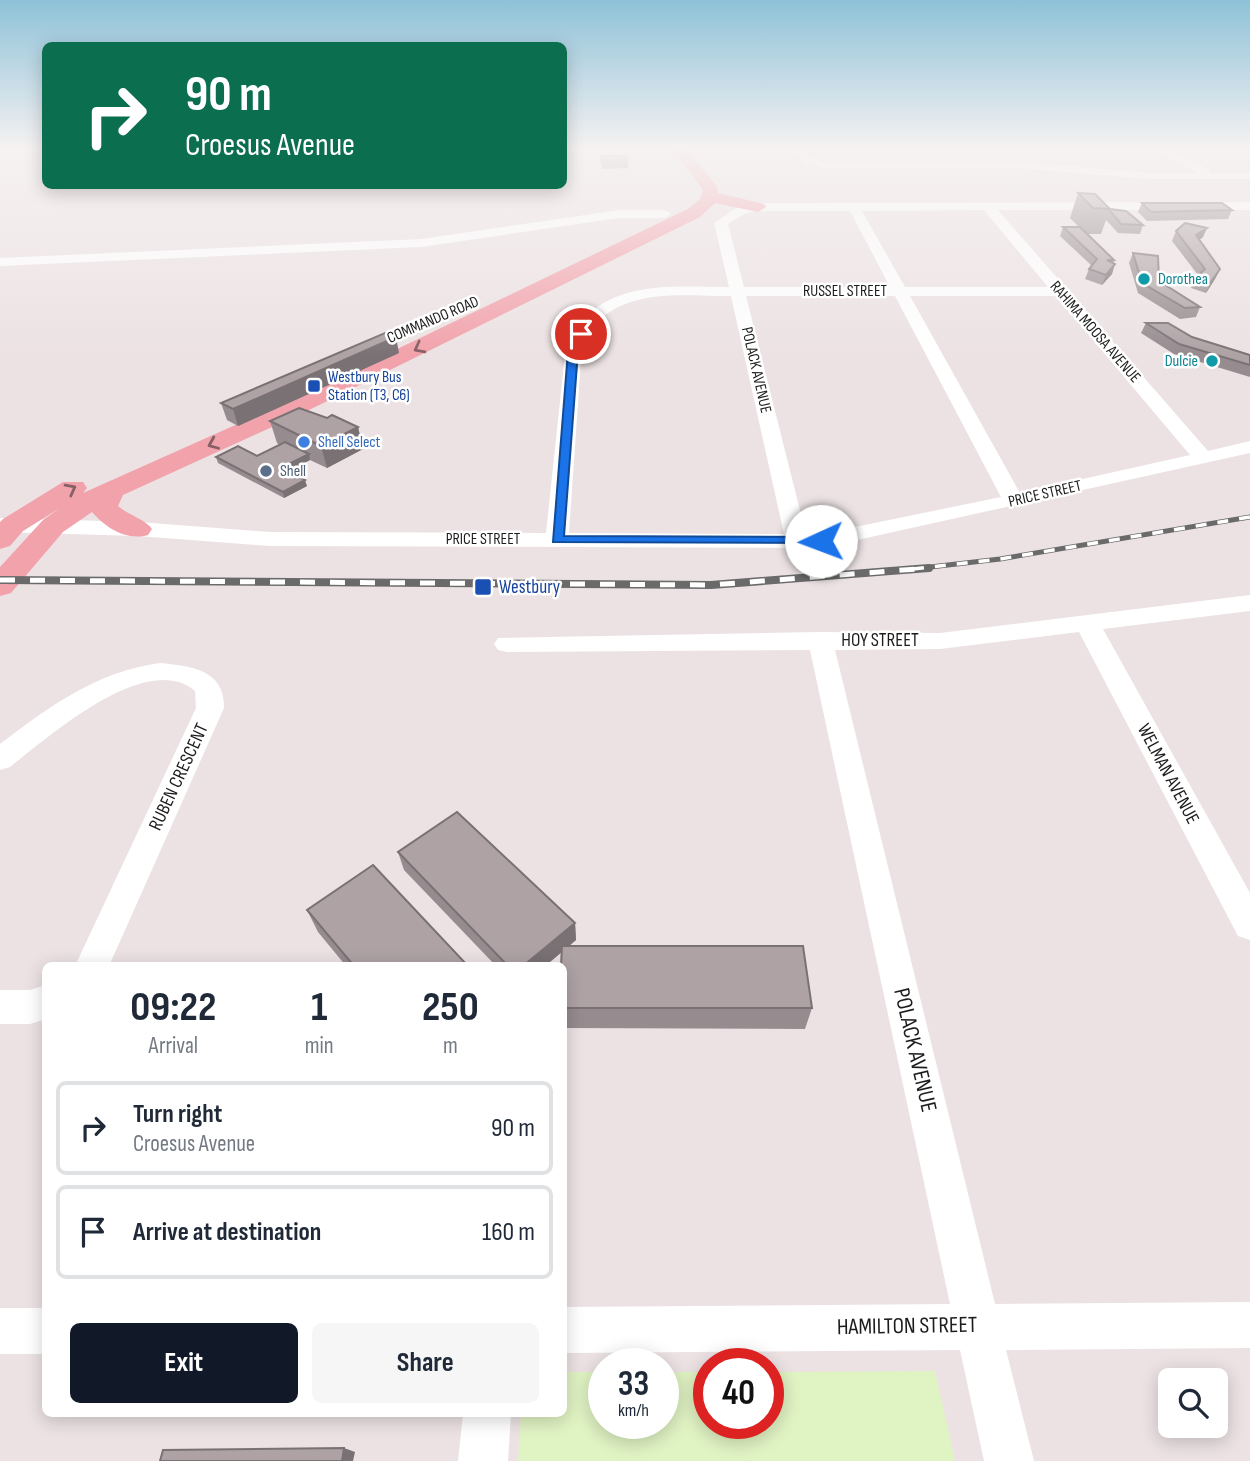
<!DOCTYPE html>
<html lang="en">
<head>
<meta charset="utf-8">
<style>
  :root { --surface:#fff; --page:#f6f6f7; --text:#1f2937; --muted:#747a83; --line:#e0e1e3; --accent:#111827 }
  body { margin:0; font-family:"Sofia Sans Condensed",sans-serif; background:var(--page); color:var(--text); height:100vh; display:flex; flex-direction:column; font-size:26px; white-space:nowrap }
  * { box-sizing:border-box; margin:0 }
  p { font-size:23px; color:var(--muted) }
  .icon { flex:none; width:38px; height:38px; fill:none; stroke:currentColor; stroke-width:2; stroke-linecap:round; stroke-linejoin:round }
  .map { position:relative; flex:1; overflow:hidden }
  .panel { position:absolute; left:42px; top:962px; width:525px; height:455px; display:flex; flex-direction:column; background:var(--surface); border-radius:10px; box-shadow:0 4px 18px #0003 }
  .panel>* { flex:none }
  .guide { position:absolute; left:42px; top:42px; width:525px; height:147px; border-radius:10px; box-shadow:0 4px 18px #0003; background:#0b6e4f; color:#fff; overflow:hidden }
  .buttons { position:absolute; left:1158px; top:1368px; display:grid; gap:14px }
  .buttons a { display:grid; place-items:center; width:70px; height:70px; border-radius:10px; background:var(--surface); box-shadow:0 4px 18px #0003; font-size:35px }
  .speed { position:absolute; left:588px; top:1348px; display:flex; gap:14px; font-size:35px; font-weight:700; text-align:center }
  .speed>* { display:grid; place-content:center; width:91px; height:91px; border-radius:50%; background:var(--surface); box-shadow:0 4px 18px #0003; line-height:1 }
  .speed small { font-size:18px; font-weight:400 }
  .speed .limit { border:10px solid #d22; background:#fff; color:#111 }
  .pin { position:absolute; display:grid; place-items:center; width:60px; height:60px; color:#fff; margin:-30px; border:4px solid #fff; border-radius:50%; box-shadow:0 2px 7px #0007 }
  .me { position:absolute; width:77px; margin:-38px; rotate:268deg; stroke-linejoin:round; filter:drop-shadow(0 0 5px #0008) }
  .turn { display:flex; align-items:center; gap:24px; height:147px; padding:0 28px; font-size:32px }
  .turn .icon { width:91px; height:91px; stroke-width:2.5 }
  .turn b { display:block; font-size:49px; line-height:60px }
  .eta { display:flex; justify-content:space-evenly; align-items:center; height:119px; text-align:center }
  .eta b { font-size:42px; font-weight:700; line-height:49px }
  .cta { display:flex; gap:14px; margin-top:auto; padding:14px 28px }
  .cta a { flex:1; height:80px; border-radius:10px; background:var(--accent); color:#fff; font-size:28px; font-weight:700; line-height:80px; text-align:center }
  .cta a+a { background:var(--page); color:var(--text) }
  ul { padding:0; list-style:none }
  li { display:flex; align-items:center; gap:21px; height:94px; margin:0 14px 10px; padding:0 14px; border:4px solid var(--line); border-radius:10px }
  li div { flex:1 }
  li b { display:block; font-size:26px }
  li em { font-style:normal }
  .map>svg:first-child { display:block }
  .park { fill:#e0f3c3 }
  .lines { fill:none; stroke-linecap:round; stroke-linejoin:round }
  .minor { fill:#fff; fill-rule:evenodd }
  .major { fill:#f2a2ab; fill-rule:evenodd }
  .rail-far1-casing { stroke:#6a6a6a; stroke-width:5 }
  .rail-casing { stroke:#6a6a6a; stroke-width:8 }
  .rail-far1 { stroke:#fff; stroke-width:3.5; stroke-dasharray:11; stroke-linecap:butt }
  .rail { stroke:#fff; stroke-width:5; stroke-dasharray:15; stroke-linecap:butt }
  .wall { fill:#968b8e }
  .shaded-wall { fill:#7a7174 }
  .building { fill:#aea2a5; stroke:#7a7174; stroke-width:2 }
  .oneway { stroke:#875f64 }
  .route { fill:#1a73e8; stroke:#114b97; stroke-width:2 }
  .culture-dot { fill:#0f9aa8; stroke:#fff; stroke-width:2.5 }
  .transit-dot { fill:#1a4fb4; stroke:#fff; stroke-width:2.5 }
  .shop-dot { fill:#3f7fe0; stroke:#fff; stroke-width:2.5 }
  .service-dot { fill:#5c6f8a; stroke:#fff; stroke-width:2.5 }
  .labels { text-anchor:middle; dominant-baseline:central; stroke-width:5; stroke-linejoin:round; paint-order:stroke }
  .far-culture-label { font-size:16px; fill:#0d838f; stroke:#fff; text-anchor:start }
  .far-street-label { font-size:16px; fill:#1c1c1c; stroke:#fff }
  .far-transit-label { font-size:16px; fill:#164399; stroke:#fff; text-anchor:start }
  .far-shop-label { font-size:16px; fill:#366cbe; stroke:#fff; text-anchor:start }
  .far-service-label { font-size:16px; fill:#4e5e75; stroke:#fff; text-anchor:start }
  .transit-label { font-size:19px; fill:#164399; stroke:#fff; text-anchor:start }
  .street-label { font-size:19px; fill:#1c1c1c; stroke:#fff }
  .near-street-label { font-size:23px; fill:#1c1c1c; stroke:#fff }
</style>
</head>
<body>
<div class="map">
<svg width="1250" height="1461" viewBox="0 0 1250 1461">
  <rect width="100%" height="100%" fill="#ece2e3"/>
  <path class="park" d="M935,1371L955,1461H518L521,1414H564V1372H604V1423H663V1372H709V1423H768V1372Z"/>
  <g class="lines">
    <path class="minor" d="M790,150C804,150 811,158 825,162H1020L1151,173H1199L1151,150H1166L1209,169L1210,173H1250V179H1151L1020,168H825L805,163Z
      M1250,202V210H998L1208,451L1250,441V453L821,548L270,546L138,536L0,532V518L138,522L270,532L546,533L566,345C599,278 666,287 729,287L714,223L738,207L758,203ZM984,210L1048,287H905L862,211ZM758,211H850L890,287H744L728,224L746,213ZM731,296L784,534L569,533L582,345C610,285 677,296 731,296ZM746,296H895L1001,497L821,534H806ZM910,296H1056L1190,455L1020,493Z
      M619,210H665L671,214L665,218H619L421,247L0,266V258L421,239Z
      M1250,595V611L1103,629L1250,893V940L1238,936L1079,632L940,649L835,650L995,1304L1250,1302V1348L1006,1350L1034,1461H984L960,1350L564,1353V1307L950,1304L810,650L507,652L498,650L494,644L498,638L820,632L940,633Z
      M160,663C190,666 225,669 224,708L109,966H75L196,708L195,691C147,649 47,738 10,767L0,770V744C50,706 96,672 160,663Z
      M46,985V1019L30,1024H0V990H30Z
      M0,1308H46V1354H0Z
      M463,1414H511L508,1461H458Z"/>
    <path class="major" d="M673,150H688L717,187L718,193L764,204L766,207L758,212L715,203L700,217L305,412L123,495L118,506C128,515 145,519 152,529L148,535C126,541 106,528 92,512L63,532L11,593L0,596V567L43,520L60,508L23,531L10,546L0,549V522L3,519L63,482H83L87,488L83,493L287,402L688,209L700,199L703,190Z"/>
    <g class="rail-far1-casing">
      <path id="rail-far1" d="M913,569L1000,559L1250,517"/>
    </g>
    <g class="rail-casing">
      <path id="rail" d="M0,580L711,585L929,568"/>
    </g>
    <use href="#rail-far1" class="rail-far1"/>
    <use href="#rail" class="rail"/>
  </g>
  <path class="wall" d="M600,156L628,160V168L602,169L601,165Z
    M1078,193L1143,225L1140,234L1118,233L1106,220L1101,234H1086L1114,260L1112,274L1102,285L1085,279L1089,269L1092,266L1060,236L1063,227H1079L1070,218Z
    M1142,203L1232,210L1228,219L1147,221L1138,212Z
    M1176,231L1203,237L1199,240L1220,269L1215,279L1206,293L1191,288L1195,278L1198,275L1172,241Z
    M1133,253L1159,281L1200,307L1196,317L1180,319L1138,293L1129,263Z
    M1146,323L1250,355V377L1174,354L1141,333Z
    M399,353L238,426L227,420L221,403Z
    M327,418L358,427L363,449L327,468L310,460L288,471L307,486L284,498L218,463L216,457L257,456L280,445L277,443L270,421Z
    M398,852L575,923L576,940L569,946L812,1008L805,1029L564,1028V966L562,952L545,966H496L404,870Z
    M307,910L468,966H346L318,932Z"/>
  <path class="shaded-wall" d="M1207,228L1203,237L1192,245L1196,235Z
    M1115,264L1112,274L1102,285L1106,275Z
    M1220,269L1215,279L1206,293L1210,283Z
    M396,337L399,353L238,426L233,409Z
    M358,427L363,449L327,468L321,446Z
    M309,454L310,460L283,474L281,468Z
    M305,480L307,486L284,498L283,492Z
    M575,923L576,940L545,966H523Z
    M344,1448L355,1452L353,1461H342Z"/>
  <path class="building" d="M600,156H626L628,160L602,161Z
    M1078,193L1095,194L1110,209L1093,208Z
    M1142,203H1222L1232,210L1151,212Z
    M1110,209L1126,211L1143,225L1121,224L1110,211Z
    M1185,223L1207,228L1196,235L1220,269L1210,283L1195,278L1205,269L1176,231Z
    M1063,227H1080L1114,260H1107L1115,264L1106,275L1089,269L1097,259Z
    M1133,253L1158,256L1159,281L1200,307L1185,308L1142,283Z
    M1146,323H1168L1192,337L1250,355V365L1179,344Z
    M385,333L396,337L233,409L221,403Z
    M299,408L327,418L332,415L358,427L321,446L270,421Z
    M285,442L309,454L281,468L305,480L283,492L216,457L238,446L257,456Z
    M457,812L575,923L523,966H508L398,852Z
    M373,865L468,966H354L307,910Z
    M562,946H803L812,1008H564V966H561Z
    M344,1448L342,1461H160L163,1450Z"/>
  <defs><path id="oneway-chevron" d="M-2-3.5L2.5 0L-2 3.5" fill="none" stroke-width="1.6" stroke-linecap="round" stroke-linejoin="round" transform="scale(1.75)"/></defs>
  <g class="oneway">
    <use href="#oneway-chevron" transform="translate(419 348) rotate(152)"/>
    <use href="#oneway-chevron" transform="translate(213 444) rotate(157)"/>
    <use href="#oneway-chevron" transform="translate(71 489) rotate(-28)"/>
  </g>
  <linearGradient id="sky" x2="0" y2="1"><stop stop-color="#8ec2d8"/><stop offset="0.42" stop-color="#f6f2f2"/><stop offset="1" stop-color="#f6f2f2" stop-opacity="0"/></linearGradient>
  <rect width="1250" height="355" fill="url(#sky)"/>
  <path class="route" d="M581,331L586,334L578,351L564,536L821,537L828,541L826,543L553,542L568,351Z"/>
  <g class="culture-dot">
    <circle cx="1144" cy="279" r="7"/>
    <circle cx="1212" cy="361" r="7"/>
  </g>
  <g class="transit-dot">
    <rect x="307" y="379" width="14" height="14" rx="3.5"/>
    <rect x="474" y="578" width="18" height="18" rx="3.5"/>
  </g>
  <circle class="shop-dot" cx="304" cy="442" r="7"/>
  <circle class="service-dot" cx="266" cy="471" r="7"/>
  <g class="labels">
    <g class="far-culture-label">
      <text x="1158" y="279">Dorothea</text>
      <text x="1198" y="361" text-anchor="end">Dulcie</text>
    </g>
    <g class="far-street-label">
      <text x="845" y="291">RUSSEL STREET</text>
      <text transform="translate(433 320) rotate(-23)">COMMANDO ROAD</text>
      <text transform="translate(1095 332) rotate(49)">RAHIMA MOOSA AVENUE</text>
      <text transform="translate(756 370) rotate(77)">POLACK AVENUE</text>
      <text transform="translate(1045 494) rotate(-13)">PRICE STREET</text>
      <text x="483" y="539">PRICE STREET</text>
    </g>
    <g class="far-transit-label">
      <text x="328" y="377">Westbury Bus<tspan x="328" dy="18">Station (T3, C6)</tspan></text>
    </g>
    <g class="far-shop-label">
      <text x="318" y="442">Shell Select</text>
    </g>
    <g class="far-service-label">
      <text x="280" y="471">Shell</text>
    </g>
    <g class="transit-label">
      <text x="499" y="587">Westbury</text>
    </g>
    <g class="street-label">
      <text x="880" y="640">HOY STREET</text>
      <text transform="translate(1168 774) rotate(62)">WELMAN AVENUE</text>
      <text transform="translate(179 777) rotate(-65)">RUBEN CRESCENT</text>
    </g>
    <g class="near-street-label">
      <text transform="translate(915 1050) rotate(77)">POLACK AVENUE</text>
      <text transform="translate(907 1326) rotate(-1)">HAMILTON STREET</text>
    </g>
  </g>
</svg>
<div class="buttons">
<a><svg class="icon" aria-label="search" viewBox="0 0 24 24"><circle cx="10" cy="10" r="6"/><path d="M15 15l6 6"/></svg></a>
</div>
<div class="speed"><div>33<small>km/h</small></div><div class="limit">40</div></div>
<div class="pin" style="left:581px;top:334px;background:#d93025"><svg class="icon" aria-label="arrive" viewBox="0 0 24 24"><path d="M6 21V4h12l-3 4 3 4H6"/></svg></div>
<svg class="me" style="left:821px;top:541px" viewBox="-20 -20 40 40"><circle r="19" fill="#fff"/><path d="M0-13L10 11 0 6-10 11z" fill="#1a73e8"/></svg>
<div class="guide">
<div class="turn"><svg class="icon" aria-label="right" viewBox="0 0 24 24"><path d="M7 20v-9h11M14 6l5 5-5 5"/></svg><div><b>90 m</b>Croesus Avenue</div></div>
</div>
<section class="panel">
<div class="eta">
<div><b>09:22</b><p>Arrival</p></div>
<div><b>1</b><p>min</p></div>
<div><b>250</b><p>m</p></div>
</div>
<ul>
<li><svg class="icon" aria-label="right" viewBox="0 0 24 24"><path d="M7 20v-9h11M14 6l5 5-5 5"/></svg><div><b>Turn right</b><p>Croesus Avenue</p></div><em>90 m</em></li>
<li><svg class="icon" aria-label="arrive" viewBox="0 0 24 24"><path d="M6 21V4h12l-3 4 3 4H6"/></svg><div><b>Arrive at destination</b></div><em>160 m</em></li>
</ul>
<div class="cta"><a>Exit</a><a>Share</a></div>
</section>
</div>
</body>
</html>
